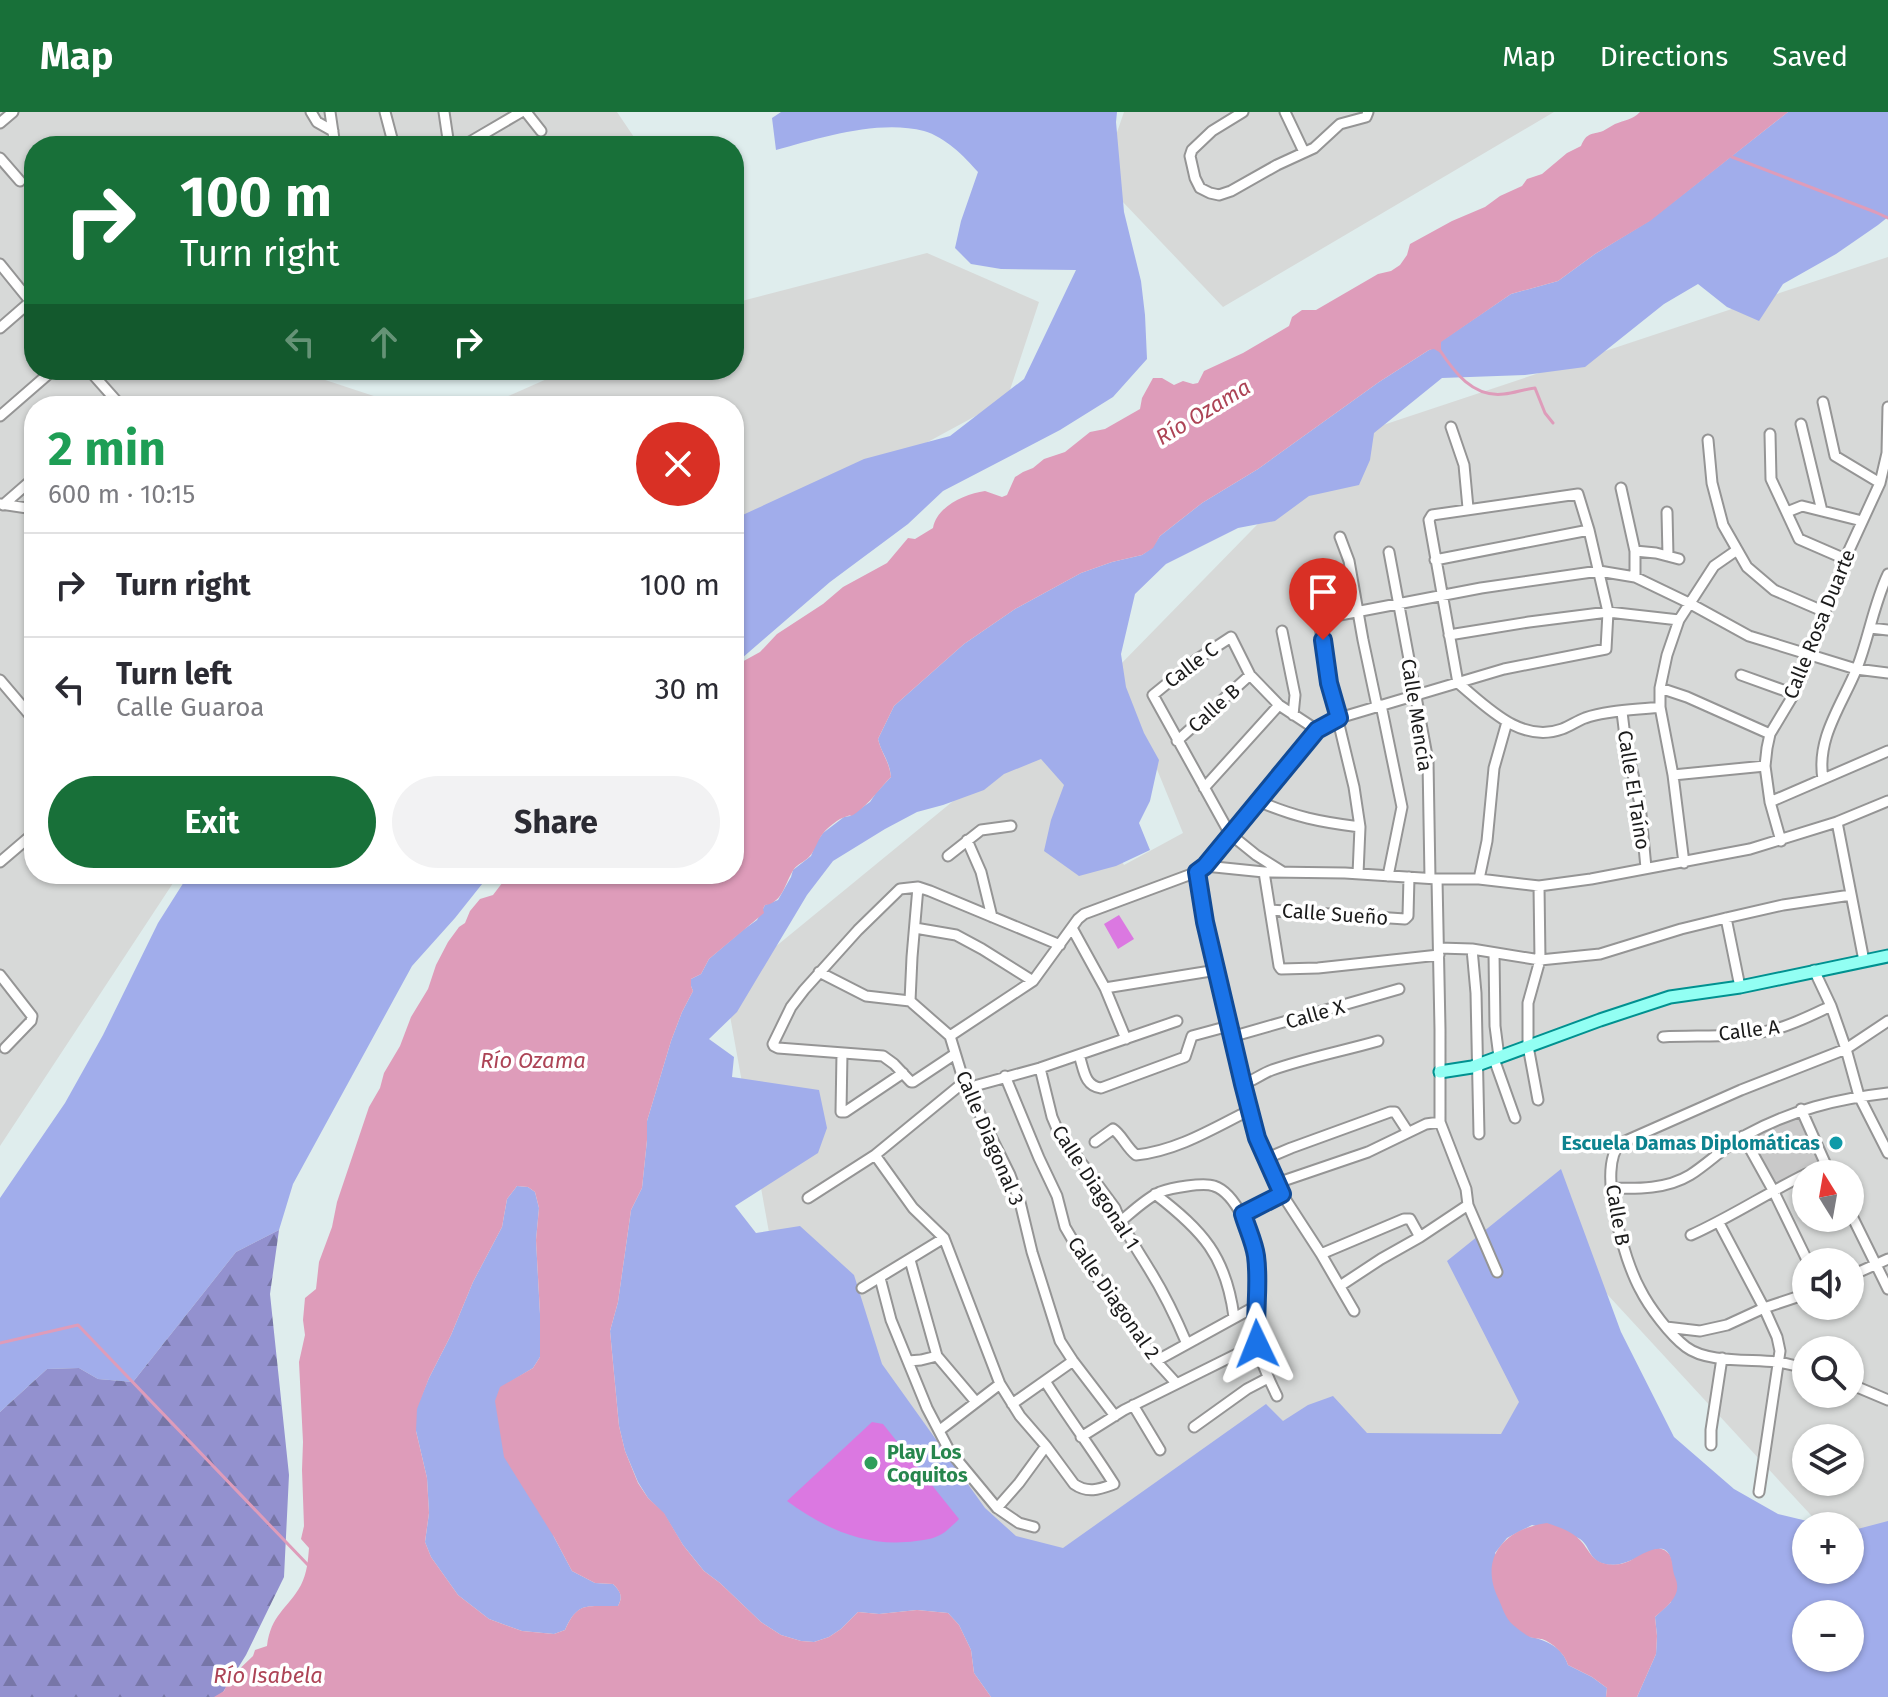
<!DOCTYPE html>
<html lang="en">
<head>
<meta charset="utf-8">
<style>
  :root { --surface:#fff; --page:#f2f2f3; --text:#2b2b33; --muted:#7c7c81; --line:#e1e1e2; --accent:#187039 }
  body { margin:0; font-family:"Fira Sans",sans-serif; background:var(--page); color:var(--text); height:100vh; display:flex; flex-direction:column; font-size:30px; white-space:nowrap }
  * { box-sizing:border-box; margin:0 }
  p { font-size:26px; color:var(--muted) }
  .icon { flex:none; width:44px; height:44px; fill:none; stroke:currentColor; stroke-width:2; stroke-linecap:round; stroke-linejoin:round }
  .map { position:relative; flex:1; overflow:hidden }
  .details { position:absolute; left:24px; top:284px; width:720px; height:488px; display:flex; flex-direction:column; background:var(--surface); border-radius:32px; box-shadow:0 2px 6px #0004 }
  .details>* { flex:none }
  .top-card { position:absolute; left:24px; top:24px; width:720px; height:244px; border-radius:32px; box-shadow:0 2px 6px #0004; background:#187039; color:#fff; overflow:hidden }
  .needle { width:52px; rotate:349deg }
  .tools { position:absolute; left:1792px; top:1048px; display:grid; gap:16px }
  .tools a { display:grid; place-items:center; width:72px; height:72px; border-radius:50%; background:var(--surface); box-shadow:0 2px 6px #0004; font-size:40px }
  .pin { position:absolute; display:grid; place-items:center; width:68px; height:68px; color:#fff; margin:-82px -34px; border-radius:50% 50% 50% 0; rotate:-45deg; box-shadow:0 0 8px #0007 }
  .pin .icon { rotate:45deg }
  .me { position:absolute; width:88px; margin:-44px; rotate:358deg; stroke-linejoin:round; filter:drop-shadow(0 0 6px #0008) }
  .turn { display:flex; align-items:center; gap:28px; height:168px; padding:0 24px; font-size:36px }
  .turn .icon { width:104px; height:104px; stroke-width:2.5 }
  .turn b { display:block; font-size:56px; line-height:68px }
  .lanes { display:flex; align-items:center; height:76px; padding:0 24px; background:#0003; justify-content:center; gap:40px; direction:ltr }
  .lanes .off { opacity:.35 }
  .round { display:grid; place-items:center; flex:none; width:84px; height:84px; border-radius:42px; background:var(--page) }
  .overview { display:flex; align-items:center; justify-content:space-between; height:136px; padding:0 24px }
  h1 { font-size:48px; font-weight:700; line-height:60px; color:#1e9e55 }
  .button { display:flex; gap:16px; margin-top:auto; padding:16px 24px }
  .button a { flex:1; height:92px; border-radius:48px; background:var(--accent); color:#fff; font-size:32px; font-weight:700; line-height:92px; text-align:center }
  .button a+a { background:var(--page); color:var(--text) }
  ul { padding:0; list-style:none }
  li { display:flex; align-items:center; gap:24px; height:104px; padding:0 24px; border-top:2px solid var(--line) }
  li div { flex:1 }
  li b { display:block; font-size:30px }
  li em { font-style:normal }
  header { display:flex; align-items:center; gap:48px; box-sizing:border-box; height:112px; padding:0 40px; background:var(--accent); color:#fff }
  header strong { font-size:38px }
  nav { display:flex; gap:44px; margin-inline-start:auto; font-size:28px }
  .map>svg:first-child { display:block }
  .residential { fill:#d7d9d8; fill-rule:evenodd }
  .religious { fill:#c9c9c9 }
  .grass { fill:#a1adeb; fill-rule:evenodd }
  .forest { fill:url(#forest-firs) }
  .pitch { fill:#db78e1 }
  .water { fill:#de9cba; fill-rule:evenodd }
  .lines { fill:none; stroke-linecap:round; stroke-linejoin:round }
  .stream { stroke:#de9cba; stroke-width:3 }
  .minor-casing { stroke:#959595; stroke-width:13 }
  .major-casing { stroke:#009190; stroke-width:15 }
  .minor { stroke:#fff; stroke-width:9 }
  .major { stroke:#92fff3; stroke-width:11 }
  .route-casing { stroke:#114b97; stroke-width:20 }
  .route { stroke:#1a73e8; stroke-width:14 }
  .culture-dot { fill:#0f9aa8; stroke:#fff; stroke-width:3 }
  .leisure-dot { fill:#2e9e5b; stroke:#fff; stroke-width:3 }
  .labels { text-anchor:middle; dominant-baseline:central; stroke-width:7; stroke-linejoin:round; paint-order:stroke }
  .street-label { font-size:20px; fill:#1b1b1b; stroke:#fff }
  .culture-label { font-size:20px; font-weight:bold; fill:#0d838f; stroke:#fff; text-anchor:end }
  .leisure-label { font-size:20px; font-weight:bold; fill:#27864d; stroke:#fff; text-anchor:start }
  .water-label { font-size:22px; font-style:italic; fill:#ad4456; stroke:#fff }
</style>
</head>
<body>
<header>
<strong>Map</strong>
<nav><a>Map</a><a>Directions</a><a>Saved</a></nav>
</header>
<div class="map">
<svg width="1888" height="1585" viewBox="0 0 1888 1585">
  <defs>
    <pattern id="forest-firs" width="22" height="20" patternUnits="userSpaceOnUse" patternTransform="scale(2)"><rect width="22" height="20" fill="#9391cf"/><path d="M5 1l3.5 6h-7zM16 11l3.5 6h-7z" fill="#7776a7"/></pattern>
  </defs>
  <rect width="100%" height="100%" fill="#dfeded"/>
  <path class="residential" d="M0,0H617L640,34H34V258H295L404,294H34V762H179L0,1034Z
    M1124,0H1554L1223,195L1101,67Z
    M927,141L1039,190L1007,287L734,435V294H486L567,258H734V191Z
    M1888,145V1470L1850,1446V1414H1821L1570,1142L1533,1319L1049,1470L783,1198L725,876L1041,617L1124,753L1183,721L1116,557L1341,327ZM1806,1062H1850V1106H1806ZM1806,1150H1850V1194H1806ZM1806,1238H1850V1282H1806ZM1806,1326H1850V1370H1806Z"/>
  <path class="religious" d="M1798,1001L1819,1050L1775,1073L1743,1024Z"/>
  <path class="grass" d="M781,0H1117L1116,10L1124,100L1141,169L1145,203L1147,247L1113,285L1060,318L943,379L908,412L830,470L734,553V407L864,347L950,324L1024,267L1076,158L1001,157L971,152L955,136L961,109L978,60C964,44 945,25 924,19C879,7 819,26 776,38L772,6Z
    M1788,0H1888V105L1878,113L1836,142L1783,172L1759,209L1727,195L1698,172L1664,192L1585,255L1525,263L1442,266L1374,321L1370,348L1359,373L1309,384L1275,409L1238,416L1166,452L1135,482L1121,542L1126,575L1144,621L1159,648L1150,689L1139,711L1150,738L1116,754L1079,764L1044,739L1051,708L1064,673L1041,647L1004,662L984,678L943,693L917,700L885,717L833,749L807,783L737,900L709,927L734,945L732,965L819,978L827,1016L818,1041L735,1094L756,1121L800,1114L854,1163L882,1252L985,1396L1016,1424L1063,1436L1266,1292L1283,1309L1308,1293L1333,1284L1367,1321L1501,1322L1519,1290L1447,1149L1561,1057L1621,1220L1674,1325L1734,1377L1778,1402L1828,1414H1806V1458H1850V1419L1888,1409V1585H1637L1656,1542L1657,1524L1655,1505L1671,1490C1680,1392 1642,1461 1605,1452C1589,1449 1591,1435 1580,1427C1572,1422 1542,1416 1532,1413L1507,1426L1495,1441L1530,1525C1547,1528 1563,1536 1568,1553L1592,1565L1607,1576L1606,1585H991L974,1561L971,1538L959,1513L948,1501L917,1498L879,1502L858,1500L841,1517L829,1525L814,1530L801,1529L781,1523L761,1510L720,1471L704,1459L683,1433L664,1402L648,1386L638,1370L625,1339L619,1314L610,1219L618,1190L631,1098L642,1076L647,1028V1009L671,929L682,900L693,879L691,874V867L701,862L709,847L743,818L757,808L765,793L778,788L791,765L793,758L811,744L816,731L823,721L844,705L850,704L870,690L876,681L891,665C889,647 882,643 878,627L894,594L964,532L1015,497L1081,461L1112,450L1142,443L1152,436L1160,424L1202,391L1258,357L1379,270L1429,238L1439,234L1440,230L1511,182L1558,169L1595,142L1649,109ZM1806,1502H1850V1546H1806Z
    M189,762H490L455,806L412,854L293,1072L279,1118L236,1140L133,1270L98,1267L79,1256L47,1257L0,1300V1086L65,991L103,923L158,811Z
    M517,1074L528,1075L535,1080L539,1096L536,1128L540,1202V1245L533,1256L500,1276L554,1425L572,1459L595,1471L613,1472C621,1480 623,1484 618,1494C589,1495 578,1488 565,1518L554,1522L522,1519L489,1507L458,1483L431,1445L425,1430L429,1401L427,1366L416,1319V1297L429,1266L451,1223L473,1170L502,1115L507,1087Z"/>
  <path class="forest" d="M279,1118L270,1182L289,1363L284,1465L246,1543L220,1585H0V1300L47,1257L79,1256L98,1267L133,1270L236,1140Z"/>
  <path class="pitch" d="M1119,803L1134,827L1118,837L1104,812Z
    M872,1310L883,1312L959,1407C955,1411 950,1416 945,1420C937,1426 926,1428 916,1429C867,1436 825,1417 787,1389Z"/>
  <path class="water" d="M1640,0H1788L1650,109L1595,142L1558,169L1511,182L1441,230V241L1434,237L1429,238L1379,270L1258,357L1202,391L1160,424L1153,436L1142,443L1112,450L1081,461L1015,497L964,532L894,594L878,627C882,643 889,648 891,665C879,677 870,691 856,701C847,707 855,701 845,705C838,707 830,714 825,719C817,727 816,738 809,745C804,750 798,752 794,757C785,770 783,791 765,793L763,797L764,801L709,847L701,862L691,867V874L693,879L682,900L671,929L647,1009V1028L642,1076L631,1098L618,1190L610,1219L619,1314L625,1339L638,1371L648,1386L664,1401L683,1433L695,1448L704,1459L720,1471L761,1510L781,1523L801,1529L814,1530L829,1525L841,1517L858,1500L879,1502L917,1498L948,1501L959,1513L971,1538L974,1561L991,1585H214L224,1579L230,1566L253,1544L255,1538L267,1534C271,1502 287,1498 301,1473C307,1461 308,1449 309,1436L301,1427L304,1414L302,1358L303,1330L299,1250L305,1223L303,1208L305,1186L316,1177L319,1150L332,1115L337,1090L369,995L380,976L384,961L400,934L411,905L428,877L436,853L448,830L459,815L465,811L470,799L480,787L493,783L509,762H734V558L740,551L760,540L777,522L823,492L843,475L887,451L908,426L915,427L933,416C937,394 965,382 985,379L1002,385L1007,383L1015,365L1023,360L1033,356L1044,347L1065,340L1090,320L1105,317L1140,297L1142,286L1153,266H1162L1174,273L1183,269L1193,272L1198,271L1204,259L1243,241L1289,214L1292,205L1302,198H1316L1378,162L1391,159L1400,153L1407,143L1410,132L1452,109L1485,95L1500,84L1522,74L1527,67L1542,62L1567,41L1581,34C1587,20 1591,23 1603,19C1607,17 1611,14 1615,12C1625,8 1632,8 1640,0ZM517,1074L528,1075L535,1080L539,1096L536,1128L540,1202V1245L533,1256L500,1275L495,1289L504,1345L554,1425L572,1459L595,1471L613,1472C621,1480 623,1485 618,1494C588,1495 578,1488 565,1518L554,1522L522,1519L489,1507L458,1483L431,1445L425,1430L429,1401L427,1366L416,1319L417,1297L429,1266L451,1223L473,1170L502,1115L507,1087Z
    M1547,1411C1559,1415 1571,1419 1580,1428C1589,1437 1591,1449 1606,1452C1610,1453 1619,1453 1624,1451C1636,1448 1658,1427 1669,1442C1673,1448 1672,1458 1675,1465C1683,1483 1668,1493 1655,1505L1657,1524L1656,1542L1637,1585H1606L1607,1576L1592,1565L1568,1553C1565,1542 1553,1531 1542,1527C1540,1527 1532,1526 1530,1525C1524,1522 1515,1515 1510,1510C1505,1504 1502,1495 1499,1488C1478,1446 1504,1417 1547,1411Z"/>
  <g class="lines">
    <path class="stream" d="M1732,45L1875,100L1888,106
      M1439,237C1454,260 1473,286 1504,282C1515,281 1524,277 1535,276L1545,301L1553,311
      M0,1231L78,1213L308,1453"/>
    <g class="minor-casing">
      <path id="minor" d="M311,0L317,10L333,19
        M330,0L335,34
        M385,0L394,34
        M444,0L449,34
        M526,0L541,19
        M1243,0L1212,19L1192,38L1190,44L1195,66L1200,76L1210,81L1219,83L1231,79L1277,53L1314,36L1340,12L1366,5L1368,0
        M1285,0L1304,40
        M0,11L13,0
        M463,34L521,0
        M0,46L20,69
        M0,152L34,194
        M0,216L30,190
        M89,258L121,294
        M1823,290L1835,344L1880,371
        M0,304L53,258
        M1801,312L1822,399
        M1451,315L1464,353L1468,396
        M1770,322L1771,367L1799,427L1845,447
        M1708,328L1712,371L1723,413L1747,455L1774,478L1825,500
        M1621,376L1635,439V465
        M0,392L34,397
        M3,393L34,366
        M1667,400L1668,444
        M1787,400L1802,394L1862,409
        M1340,425L1349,449L1363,528L1377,594
        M1635,439L1656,441L1679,447
        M1389,440L1428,649L1430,766
        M1435,448L1589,418
        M1314,478L1329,571L1354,675L1360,715L1358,762
        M1319,507L1481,476L1599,459L1635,465L1689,491L1749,524L1856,557L1888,561
        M1870,516L1888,518
        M1282,519L1295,583L1293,603
        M1449,523L1529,510L1608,500L1679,508
        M1741,563L1794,582
        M0,568L34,608
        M1660,576L1687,585L1770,622
        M1381,593L1402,695L1388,764
        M1622,600L1626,633L1640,692L1646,756
        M1177,629L1250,563
        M1673,663L1765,654
        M1823,667C1816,626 1842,593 1857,556C1869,525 1874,491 1888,462
        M1204,676L1279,593
        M1258,689C1295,705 1320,710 1360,715
        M1770,690L1888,639
        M1837,710L1864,849
        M967,728L981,760L992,805
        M1781,729L1770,690L1765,654L1767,636L1770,622L1794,582L1845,447L1880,371L1887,341L1888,295
        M948,744L981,718L1011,714
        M0,750L34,721
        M1684,751L1673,663L1660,595V576L1667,543L1679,508L1714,454L1737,438
        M1205,754L1230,722L1317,618L1339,606L1504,557L1606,537L1608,500L1589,418L1578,382L1432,403L1429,408L1458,571C1487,595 1521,632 1562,617C1570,614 1577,609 1585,606C1608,598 1636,598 1660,595
        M1197,760L1205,810L1229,914L1257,1026L1282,1082L1321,1142L1354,1199
        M1264,760L1279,854L1281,857L1318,856L1439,843
        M1283,760L1256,743L1230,722L1153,583L1196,548L1231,525L1250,563L1279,593L1317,618
        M1437,767L1440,917V1010L1466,1077L1468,1093L1497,1160
        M1479,767L1487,729L1494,656L1507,610
        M1270,798L1405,807L1408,804L1409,765
        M1726,806L1740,875
        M915,816L956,823L982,837L1033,869
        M1072,816L1105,876L1126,927
        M1439,836L1472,837L1540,848L1600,842L1681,817L1726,806L1783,793L1851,783
        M1472,837L1476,881L1479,1022
        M1494,841L1495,914L1499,945
        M1814,858L1831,894L1846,937L1859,984L1888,1041
        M819,860L866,884L910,889L950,924L964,970L1010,1063L1020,1090L1032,1140L1060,1229L1073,1249L1115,1304
        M0,863L32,904L31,909L5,936
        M1105,876L1217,858
        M910,889L912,845L918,775
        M950,924L1033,869L1078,807L1084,802L1197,760L1205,754L1264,760L1345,761L1437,767H1479L1539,774L1591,767L1750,737L1837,710L1888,689
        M1231,925L1399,877
        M1663,925C1699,923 1737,926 1772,918C1793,913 1812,903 1831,894
        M842,941L841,1000H845L903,961
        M955,942L913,970H911L894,952L883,944L778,936L774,934L773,932L791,895L804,878L858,818L900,777L918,775L930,779L1060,833
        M1079,943C1084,957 1084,974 1101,976L1185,945L1192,924L1229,914
        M1494,947L1515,1006
        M1040,956L1052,1005L1058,1019L1115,1096C1124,1119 1137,1137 1149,1157C1164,1181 1176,1206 1187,1232
        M1005,964L1039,1046L1057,1084L1065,1115L1082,1144L1156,1249L1176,1271
        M1243,972C1253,969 1261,962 1272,958C1306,946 1343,939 1378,929
        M967,976L1040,956L1177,909
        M1538,988L1528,934V891L1540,848L1539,774
        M1801,997L1830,1062
        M1743,1024L1773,1078L1808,1150
        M1095,1030L1113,1017C1122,1023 1126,1035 1136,1043C1177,1039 1214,1016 1250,998
        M875,1043L913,1096L944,1126L1000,1272L1020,1304L1046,1334L1074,1372C1088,1382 1100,1377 1114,1372C1092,1337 1067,1304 1045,1269
        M1265,1047L1291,1036L1390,1000H1395L1408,1020
        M1277,1071L1368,1040L1426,1012L1440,1010
        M1612,1076C1638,1077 1667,1077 1690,1063C1709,1051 1726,1033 1746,1023C1792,998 1836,987 1888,981
        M1155,1082C1203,1119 1226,1144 1234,1205
        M808,1086L875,1043L964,970
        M1850,1100L1888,1177
        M1243,1102L1282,1082
        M1120,1110C1132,1100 1145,1087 1160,1080C1171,1076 1203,1070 1214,1074C1236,1081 1254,1125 1256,1146C1259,1175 1251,1204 1257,1232C1261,1250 1269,1268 1277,1284
        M1719,1111L1764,1196L1777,1225L1780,1239L1759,1380
        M1691,1123C1731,1105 1767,1081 1806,1062
        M1321,1142L1404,1107H1410L1420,1125
        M910,1148L937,1244
        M1850,1164L1888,1147
        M880,1166L891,1208L927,1296L949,1338L997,1396L1019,1411L1034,1415
        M1340,1174L1381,1147L1420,1125L1468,1093
        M862,1176L944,1126
        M1666,1215L1700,1219L1727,1213L1764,1196L1806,1182
        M908,1249L921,1248L937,1244L976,1290
        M1156,1249L1256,1194
        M1806,1256C1796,1254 1786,1251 1776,1250C1750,1247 1707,1251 1686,1235C1670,1223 1649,1195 1640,1177C1625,1150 1595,1054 1621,1031L1741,978L1846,937L1888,909
        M1850,1272L1888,1288
        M1012,1292L1073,1249
        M1133,1293L1160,1338
        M1194,1315L1247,1277L1268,1266
        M940,1318L1000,1272
        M1081,1325L1124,1298L1257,1232
        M1711,1333V1318L1722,1246
        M997,1396L1019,1371L1046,1334"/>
    </g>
    <g class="major-casing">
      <path id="major" d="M1440,960L1472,955L1600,908L1670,885L1740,875L1888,844"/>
    </g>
    <use href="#minor" class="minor"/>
    <use href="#major" class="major"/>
  </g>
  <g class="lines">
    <g class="route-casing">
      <path id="route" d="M1257,1232C1254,1203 1260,1173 1256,1144C1254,1130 1247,1116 1243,1102L1282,1082L1257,1026L1243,972L1205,810L1197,760L1205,754L1317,618L1339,606L1329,571L1323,528"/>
    </g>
    <use href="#route" class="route"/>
  </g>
  <circle class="culture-dot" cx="1836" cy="1031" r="8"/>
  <circle class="leisure-dot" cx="871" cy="1351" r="8"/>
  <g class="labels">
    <g class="street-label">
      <text transform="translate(1819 512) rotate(-68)">Calle Rosa Duarte</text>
      <text transform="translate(1191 553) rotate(-37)">Calle C</text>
      <text transform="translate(1214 596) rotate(-42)">Calle B</text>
      <text transform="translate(1417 603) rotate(81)">Calle Mencía</text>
      <text transform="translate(1634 678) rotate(81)">Calle El Taíno</text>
      <text transform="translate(1335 802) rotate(4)">Calle Sueño</text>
      <text transform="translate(1315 902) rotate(-16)">Calle X</text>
      <text transform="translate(1749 918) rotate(-7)">Calle A</text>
      <text transform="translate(990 1026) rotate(67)">Calle Diagonal 3</text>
      <text transform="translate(1096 1075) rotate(57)">Calle Diagonal 1</text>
      <text transform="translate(1618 1103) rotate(80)">Calle B</text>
      <text transform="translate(1114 1186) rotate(55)">Calle Diagonal 2</text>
    </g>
    <g class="culture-label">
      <text x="1820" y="1031">Escuela Damas Diplomáticas</text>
    </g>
    <g class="leisure-label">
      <text x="887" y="1340">Play Los<tspan x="887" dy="23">Coquitos</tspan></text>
    </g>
    <g class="water-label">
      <text transform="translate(1203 300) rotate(-31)">Río Ozama</text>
      <text x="533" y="948">Río Ozama</text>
      <text x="268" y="1563">Río Isabela</text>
    </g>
  </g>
</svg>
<div class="tools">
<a><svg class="needle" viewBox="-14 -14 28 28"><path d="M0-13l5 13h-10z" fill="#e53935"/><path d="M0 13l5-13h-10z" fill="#7c7c81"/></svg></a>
<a><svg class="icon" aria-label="sound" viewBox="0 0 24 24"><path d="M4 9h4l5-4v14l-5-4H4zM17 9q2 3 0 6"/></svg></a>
<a><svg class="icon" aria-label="search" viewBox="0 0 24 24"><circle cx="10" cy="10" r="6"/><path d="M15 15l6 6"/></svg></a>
<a><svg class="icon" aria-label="layers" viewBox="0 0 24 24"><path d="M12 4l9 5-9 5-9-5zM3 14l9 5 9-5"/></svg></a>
<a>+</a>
<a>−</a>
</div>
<div class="pin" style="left:1323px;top:528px;background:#d93025"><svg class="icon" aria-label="arrive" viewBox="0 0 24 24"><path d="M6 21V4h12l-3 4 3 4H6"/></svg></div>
<svg class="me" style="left:1257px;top:1232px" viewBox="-20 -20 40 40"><path d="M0-17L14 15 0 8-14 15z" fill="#1a73e8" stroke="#fff" stroke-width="4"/></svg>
<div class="top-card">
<div class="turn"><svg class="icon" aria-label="right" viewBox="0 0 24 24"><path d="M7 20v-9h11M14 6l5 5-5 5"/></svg><div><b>100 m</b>Turn right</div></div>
<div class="lanes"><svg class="icon off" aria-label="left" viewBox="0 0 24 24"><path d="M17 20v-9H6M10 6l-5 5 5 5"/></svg><svg class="icon off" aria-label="ahead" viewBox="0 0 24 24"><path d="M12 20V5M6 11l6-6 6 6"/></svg><svg class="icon" aria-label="right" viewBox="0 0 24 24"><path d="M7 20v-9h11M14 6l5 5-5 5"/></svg></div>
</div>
<section class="details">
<div class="overview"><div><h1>2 min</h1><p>600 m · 10:15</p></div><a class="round" style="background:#d93025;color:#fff"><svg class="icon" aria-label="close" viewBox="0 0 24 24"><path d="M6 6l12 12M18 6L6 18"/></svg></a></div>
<ul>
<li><svg class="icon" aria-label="right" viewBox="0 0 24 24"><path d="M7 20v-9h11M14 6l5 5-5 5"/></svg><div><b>Turn right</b></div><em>100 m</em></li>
<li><svg class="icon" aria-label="left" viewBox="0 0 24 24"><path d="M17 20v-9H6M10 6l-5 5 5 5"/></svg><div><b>Turn left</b><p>Calle Guaroa</p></div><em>30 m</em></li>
</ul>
<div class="button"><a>Exit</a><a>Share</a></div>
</section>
</div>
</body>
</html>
